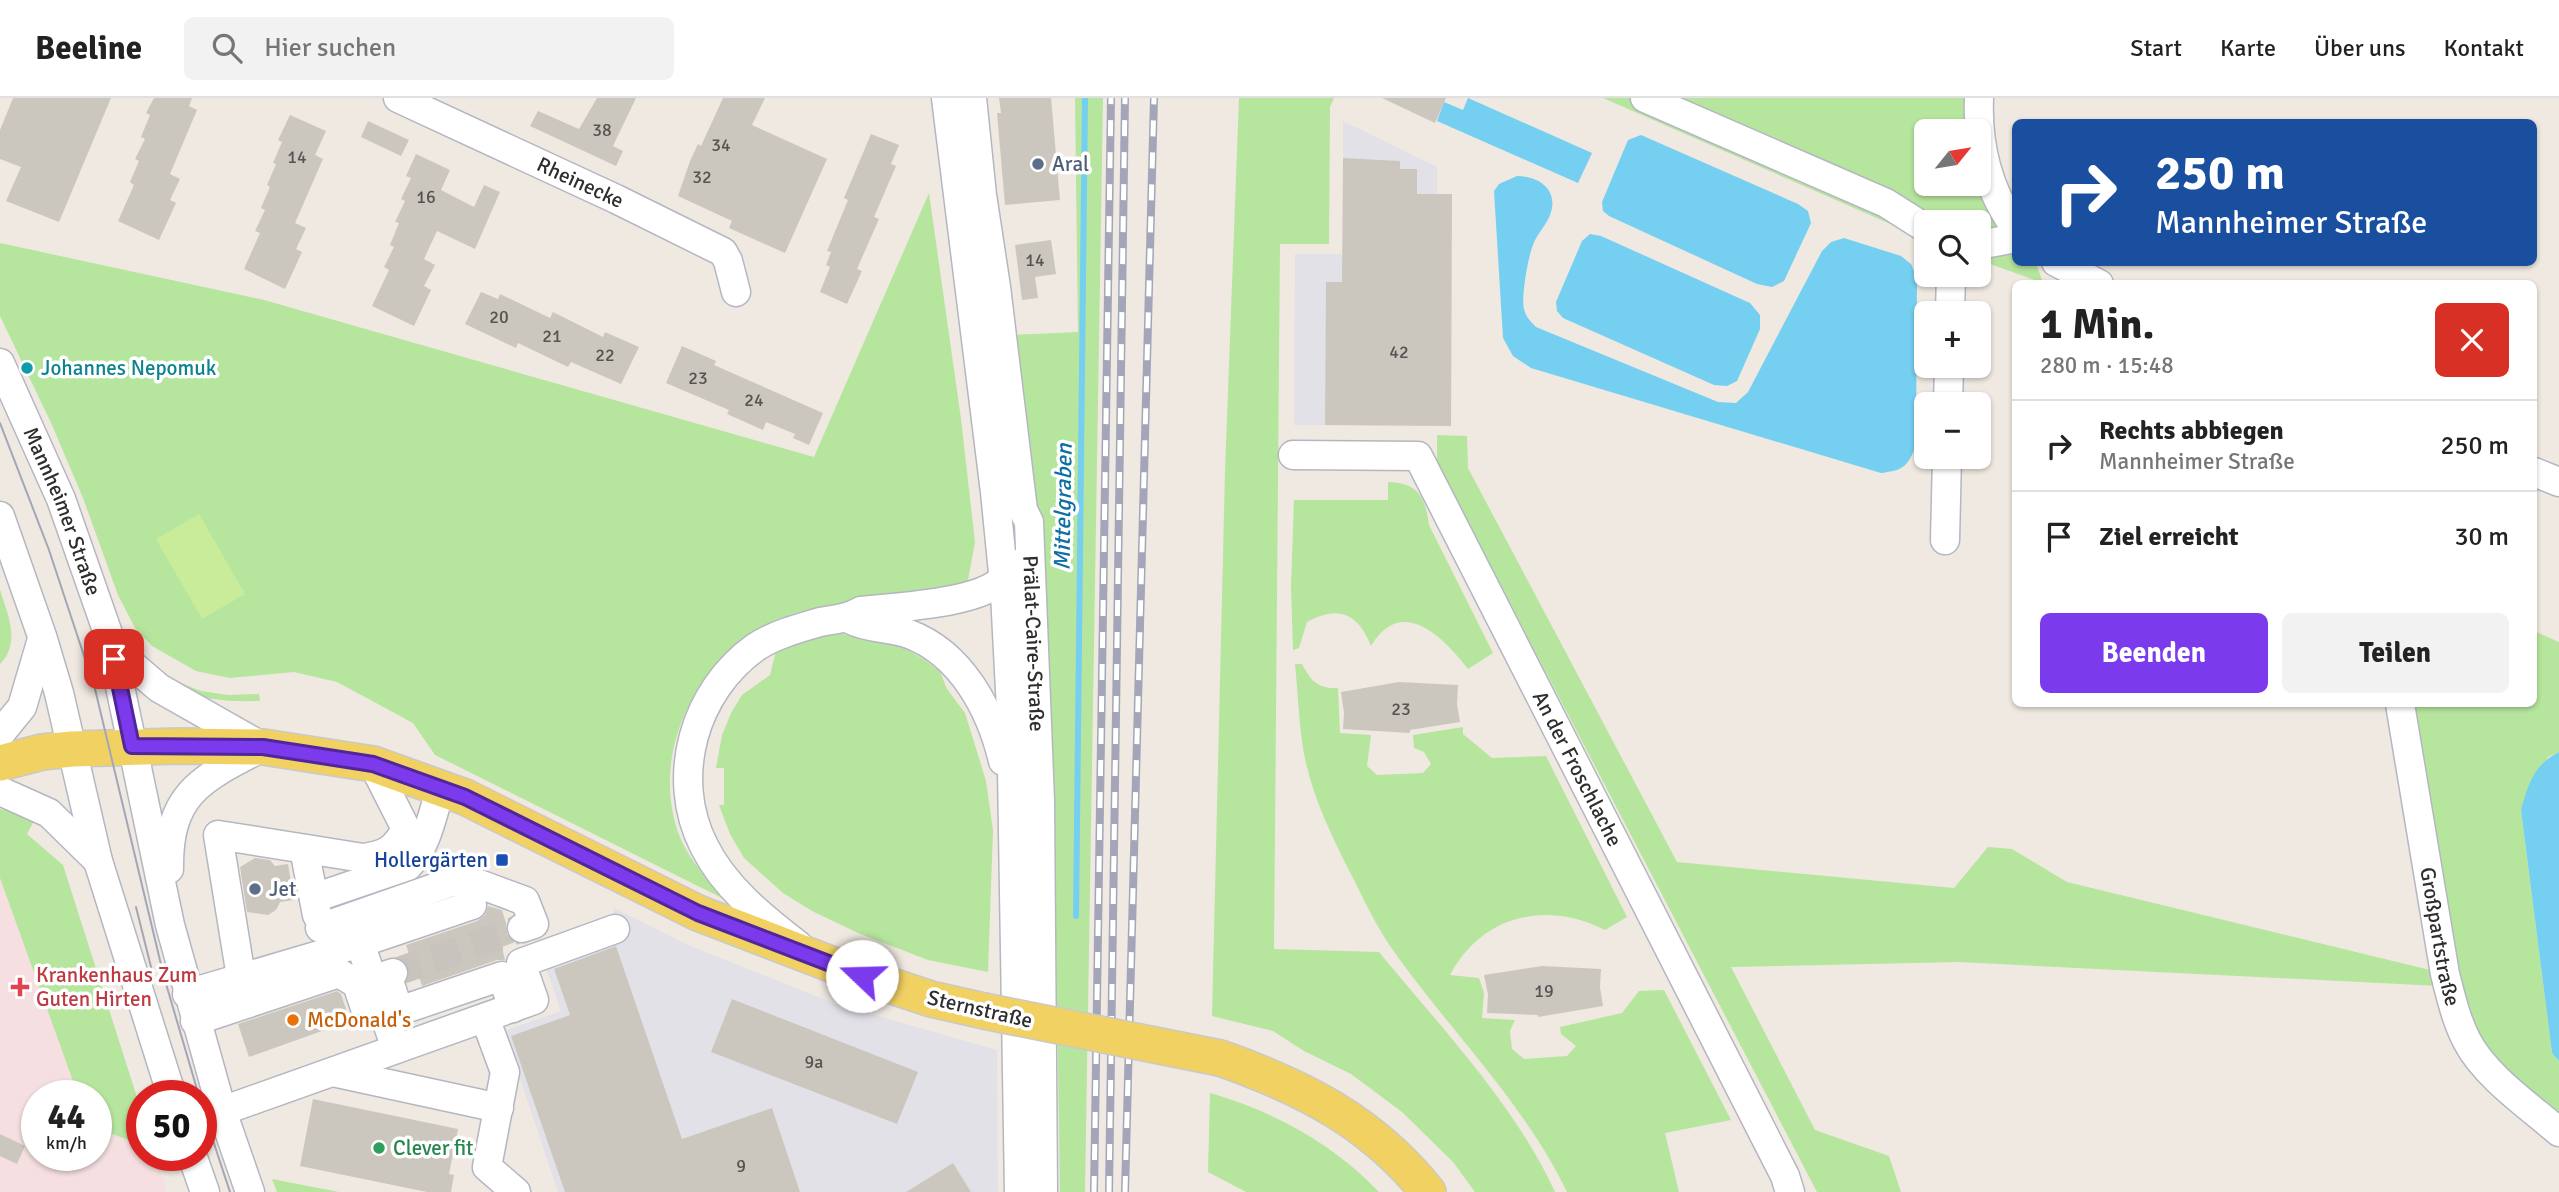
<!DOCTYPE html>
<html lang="de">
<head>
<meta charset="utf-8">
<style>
  :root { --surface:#fff; --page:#f2f2f2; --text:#222; --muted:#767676; --line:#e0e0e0; --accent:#7c3aed }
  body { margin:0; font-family:Signika,sans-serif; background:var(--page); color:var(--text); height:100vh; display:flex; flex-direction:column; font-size:26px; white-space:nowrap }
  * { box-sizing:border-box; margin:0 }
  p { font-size:23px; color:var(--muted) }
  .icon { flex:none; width:38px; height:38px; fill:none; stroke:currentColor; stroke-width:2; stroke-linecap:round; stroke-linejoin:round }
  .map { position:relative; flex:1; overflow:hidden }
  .sheet { position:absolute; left:2012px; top:182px; width:525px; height:427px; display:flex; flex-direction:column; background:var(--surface); border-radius:10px; box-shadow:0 2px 5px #0004 }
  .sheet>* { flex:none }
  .guide { position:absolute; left:2012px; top:21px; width:525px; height:147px; border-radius:10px; box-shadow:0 2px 5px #0004; background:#1a4fa0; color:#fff; overflow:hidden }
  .needle { width:46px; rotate:60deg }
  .buttons { position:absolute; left:1914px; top:21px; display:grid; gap:14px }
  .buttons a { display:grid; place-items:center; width:77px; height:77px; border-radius:10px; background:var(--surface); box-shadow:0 2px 5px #0004; font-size:35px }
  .speed { position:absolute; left:21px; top:982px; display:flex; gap:14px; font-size:35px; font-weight:700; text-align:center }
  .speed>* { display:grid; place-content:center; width:91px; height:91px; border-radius:50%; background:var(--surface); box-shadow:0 2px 5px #0004; line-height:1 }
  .speed small { font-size:18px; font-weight:400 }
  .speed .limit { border:10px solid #d22; background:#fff; color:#111 }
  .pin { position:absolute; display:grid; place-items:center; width:60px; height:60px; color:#fff; margin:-30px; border-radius:14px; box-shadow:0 4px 10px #0006 }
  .me { position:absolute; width:77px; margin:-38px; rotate:291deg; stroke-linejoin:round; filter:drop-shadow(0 0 5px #0008) }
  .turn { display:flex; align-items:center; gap:24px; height:147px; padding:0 28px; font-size:32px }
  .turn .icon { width:91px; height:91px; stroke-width:2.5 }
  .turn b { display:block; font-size:49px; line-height:60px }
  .round { display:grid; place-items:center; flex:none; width:74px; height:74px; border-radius:10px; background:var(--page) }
  .headline { display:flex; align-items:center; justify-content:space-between; height:119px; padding:0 28px }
  h1 { font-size:42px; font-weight:800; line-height:52px }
  .primary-button { display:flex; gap:14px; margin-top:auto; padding:14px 28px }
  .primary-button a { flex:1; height:80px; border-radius:10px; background:var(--accent); color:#fff; font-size:28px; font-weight:800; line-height:80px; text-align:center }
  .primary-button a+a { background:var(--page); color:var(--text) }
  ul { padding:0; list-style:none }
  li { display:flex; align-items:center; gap:21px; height:91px; padding:0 28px; border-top:2px solid var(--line) }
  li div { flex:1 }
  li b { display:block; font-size:26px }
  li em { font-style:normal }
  header { display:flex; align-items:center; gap:42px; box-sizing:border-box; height:98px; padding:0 35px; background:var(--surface); border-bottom:2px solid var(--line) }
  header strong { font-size:33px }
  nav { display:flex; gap:38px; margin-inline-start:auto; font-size:24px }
  .search { width:490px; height:63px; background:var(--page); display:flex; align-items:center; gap:18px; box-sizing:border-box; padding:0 24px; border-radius:10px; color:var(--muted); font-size:26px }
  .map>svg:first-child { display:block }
  .industrial { fill:#e3e1e8 }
  .medical { fill:#f5dfe0 }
  .green { fill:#b6e59e }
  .pitch { fill:#c9ec9a }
  .water { fill:#75cff0 }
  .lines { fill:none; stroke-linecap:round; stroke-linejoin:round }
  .stream { stroke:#75cff0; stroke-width:6 }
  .building { fill:#cbc7bf }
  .minor-tunnel { stroke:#c8c4bd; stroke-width:28; stroke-dasharray:28 14; stroke-linecap:butt }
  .minor-casing { stroke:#b4b7c1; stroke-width:31 }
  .major-casing { stroke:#c9c9c9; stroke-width:38 }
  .minor { stroke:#fff; stroke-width:28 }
  .major { stroke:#f2d163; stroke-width:35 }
  .tram { stroke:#a3a6b8; stroke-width:2 }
  .rail-casing { stroke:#a3a6b8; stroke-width:8 }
  .rail { stroke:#fff; stroke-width:5; stroke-dasharray:16; stroke-linecap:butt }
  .major-bridge-casing { stroke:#c9c9c9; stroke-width:38; stroke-linecap:butt }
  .major-bridge { stroke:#f2d163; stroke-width:35 }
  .route-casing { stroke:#51269a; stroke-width:18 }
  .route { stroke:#7c3aed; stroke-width:12 }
  .service-dot { fill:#5c6f8a; stroke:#fff; stroke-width:2.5 }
  .culture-dot { fill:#0f9aa8; stroke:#fff; stroke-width:2.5 }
  .transit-dot { fill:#1a4fb4; stroke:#fff; stroke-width:2.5 }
  .health-dot { fill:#e0444e; stroke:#fff; stroke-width:2.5 }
  .food-dot { fill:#e8710a; stroke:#fff; stroke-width:2.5 }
  .leisure-dot { fill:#2e9e5b; stroke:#fff; stroke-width:2.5 }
  .labels { text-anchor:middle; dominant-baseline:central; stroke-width:7; stroke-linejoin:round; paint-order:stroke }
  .number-label { font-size:18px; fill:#555452 }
  .service-label { font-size:21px; fill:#4e5e75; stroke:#fff; text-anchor:start }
  .street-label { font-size:21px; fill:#2e2e2e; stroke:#fff }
  .culture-label { font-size:21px; fill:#0d838f; stroke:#fff; text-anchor:start }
  .transit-label { font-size:21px; fill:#164399; stroke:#fff; text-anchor:end }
  .health-label { font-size:21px; fill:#be3a42; stroke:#fff; text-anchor:start }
  .food-label { font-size:21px; fill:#c56008; stroke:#fff; text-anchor:start }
  .leisure-label { font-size:21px; fill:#27864d; stroke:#fff; text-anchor:start }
  .water-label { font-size:23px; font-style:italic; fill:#0d6fa3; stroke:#fff }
</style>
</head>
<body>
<header>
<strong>Beeline</strong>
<div class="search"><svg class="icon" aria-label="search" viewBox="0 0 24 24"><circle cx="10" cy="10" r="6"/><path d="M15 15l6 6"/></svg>Hier suchen</div>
<nav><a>Start</a><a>Karte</a><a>Über uns</a><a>Kontakt</a></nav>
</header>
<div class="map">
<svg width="2559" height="1094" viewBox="0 0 2559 1094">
  <rect width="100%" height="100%" fill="#efe9e1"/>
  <path class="industrial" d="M1343,23L1437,69V96H1452L1451,328L1294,327L1295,156H1343Z
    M614,810L688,847L833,905L997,952L998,1094H558L504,933L561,913L543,862L608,840Z"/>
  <path class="medical" d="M0,780L78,997L37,998V1057H96V1030L142,1047V1057H155L167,1094H0Z"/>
  <path class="green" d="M1075,0H1103L1085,1094H1060L1053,651L1035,416L1013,237L1078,234Z
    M1239,0H1334L1330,9L1329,146H1280L1274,851L1379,854C1439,927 1516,1008 1555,1094H1475L1453,1064L1402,1014L1351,976L1304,953L1273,933L1212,918L1225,373Z
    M1603,0H1972L1974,33H1927V86H1979L2016,142V164L2036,165L2043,185L1979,162V124H1927V142Z
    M929,95L961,321L975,444L967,488C936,493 904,497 872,501C838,506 799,510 768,526C697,563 653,650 676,728C684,756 705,778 722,800L435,657L413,625L337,584L294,574L230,580L196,573L152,548L135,530L118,497L83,400L52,327L0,218V145L264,202L814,359Z
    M1437,337L1467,338L1468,370L1677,764L1954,790L1988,749L2012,751L2067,784L2434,873L2439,888L1959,864L1731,869L1815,1032L1889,1058L1901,1094H1817L1437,365Z
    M1388,384C1419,385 1425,399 1429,427L1493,555L1468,571C1444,540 1402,496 1371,548C1358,515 1338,507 1307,524L1299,550L1293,552L1291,489L1294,402H1388Z
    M0,492C8,517 21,545 0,566Z
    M2534,533L2559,544V654L2548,659L2521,712L2552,955L2559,963V1025L2495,969L2461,913L2406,606H2534Z
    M842,536L886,544L904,550L925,562L940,574L947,591L965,615L986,683L993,732L988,874L928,862L858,835L812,813L783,795L744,760L730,736L719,707H724V670H716L722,637L731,615L742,597L770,577L776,553L816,537Z
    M1295,566H1302C1311,583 1318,591 1338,590L1340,635L1371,637L1367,668L1377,677L1423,675L1431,666L1424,654L1414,650L1413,637L1463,629V636L1492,660L1546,658L1627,819L1605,832C1546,802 1482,817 1450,877L1479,880L1484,895L1482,920L1515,922L1510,933L1512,951L1524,961L1567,958L1576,948L1561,936L1560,929L1622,915L1639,893L1664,892L1731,1022L1665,1035L1679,1094H1567C1525,1007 1456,939 1400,862C1382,838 1368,811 1355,784C1334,743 1313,702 1304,656C1299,627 1298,596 1295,566Z
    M178,584L201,593L228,597L259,596L260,603C230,604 204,602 176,591Z
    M0,711L36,719L27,736L63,767L142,1015V1047L96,1030V998L78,997L0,780Z
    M1210,995C1273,1013 1334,1046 1379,1094H1246L1208,1074Z
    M272,1081L339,1094H277Z"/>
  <path class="pitch" d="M199,416L245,496L202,521L156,441Z"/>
  <path class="water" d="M1468,0L1592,55L1578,85L1437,23L1444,4L1463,12Z
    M1641,37L1798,106L1808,113L1811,125L1784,183L1772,189L1757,186L1609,118L1603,113L1602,104L1628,42Z
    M1517,78C1538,78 1558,91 1551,114C1548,126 1537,135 1533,147C1528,159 1521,199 1524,211C1526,219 1530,223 1536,229L1718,304L1736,305L1748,294L1822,153L1831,144L1844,140L1901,158L1911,166L1917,180L1916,348C1907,369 1904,372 1881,375L1531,270L1513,258L1503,240L1494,93L1499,86Z
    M1590,136L1601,138L1750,205L1760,217V231L1737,283L1727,288L1714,287L1563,220L1557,213L1556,204L1582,143Z
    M2559,654V963L2552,955L2521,712C2528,687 2534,666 2559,654Z"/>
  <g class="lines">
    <path class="stream" d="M1076,818L1085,0"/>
  </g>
  <path class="building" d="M13,0H111L59,124L6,103L21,69L0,61V32Z
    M154,0H192L189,8L197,12L170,76L180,81L170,102L176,105L159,142L118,123L134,87L130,84L139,63L135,61L145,41L141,39L150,17L146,15Z
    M597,0H636L613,48L623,53L616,68L530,28L538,13L579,31Z
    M723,0H765L752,27L827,61L785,155L729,130L732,123L678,98L690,63L698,46L701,48Z
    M999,0H1051L1060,102L1005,107L997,15H1001Z
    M1382,0H1446L1435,25Z
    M290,17L326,33L315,57L323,61L295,125L306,130L296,151L302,154L285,191L244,171L260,135L255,133L265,112L261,110L270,89L267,87L276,66L273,65L282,44L278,42Z
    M368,23L409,42L401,58L361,39Z
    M871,36L899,47L891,66L896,68L874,119L879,121L857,171L862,173L847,206L820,194L830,169L826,167L831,154L827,153L848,102L844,100Z
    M416,56L450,72L441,92L474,109L484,87L500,94L475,151L437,133L424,161L435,167L424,188L431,192L414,228L372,208L389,172L384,169L394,149L390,147L399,125L395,124L405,103L401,101L411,80L406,78Z
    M1343,60L1400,63V71H1417V96H1452L1451,328L1325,327L1326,184H1342Z
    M1051,142L1056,176L1035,179L1038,200L1022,202L1015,147Z
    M481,194L498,201L500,196L550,220L553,214L603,239L605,234L639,249L621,286L571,264L568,269L518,245L516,250L465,226Z
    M682,248L716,263L714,267L823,315L809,347L793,340L795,336L766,324L763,332L727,316L729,312L666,285Z
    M1399,584L1458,587L1457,606L1460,624L1410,632V635L1343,631L1344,615L1341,594Z
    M255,760L270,762L275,768L288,766L294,802L280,804L276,812L268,817L247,814L240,769Z
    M488,808L502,812L506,825L507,836L515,844L502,849L505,862H497L422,888L418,876L409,879L408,869L402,862L410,859L406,847L477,823L485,817Z
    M616,848L682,1041L772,1010L800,1094H565L511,938L570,917L554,871Z
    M1542,868L1601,871L1600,889L1603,908L1538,919V917L1487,915L1488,896L1484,877Z
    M337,893L341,896L350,923L249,959L238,926Z
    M732,901L918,974L897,1026L711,954Z
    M313,1001L458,1031L449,1076L454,1077L451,1094H427L300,1068Z
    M0,1036L25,1048L17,1066L0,1058Z
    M953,1065L971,1094H906Z"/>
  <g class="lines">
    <path class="minor-tunnel" d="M393,875L522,830"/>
    <g class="minor-casing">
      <g id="minor">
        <path id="s1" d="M398,0L616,101L723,154L728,163L736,194"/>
        <path d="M946,0L995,394L1005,495L1011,612L1019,1094"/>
        <path id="s2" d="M972,0L982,97L996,189L1023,412L1029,424L1040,703L1043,1094"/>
        <path d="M1645,0L1886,105L1927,131"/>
        <path d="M1979,0C1977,46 1988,94 2016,130"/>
        <path d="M1979,147L2016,140"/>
        <path d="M2056,164L2099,186"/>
        <path d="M1950,215L1951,177"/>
        <path id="s3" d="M0,265L61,401L110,541L170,827L222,1013L250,1094"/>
        <path d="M1948,306L1949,268"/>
        <path id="s4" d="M1293,357L1418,358L1785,1078L1790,1094"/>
        <path d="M2534,374L2559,384"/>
        <path d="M0,418L42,538L59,595L98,763L172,998"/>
        <path d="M1945,442L1947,359"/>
        <path d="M851,522C869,531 889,529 909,536C962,556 991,612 1003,663"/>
        <path d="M112,543L131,566L159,590L263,649"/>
        <path id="s5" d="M2400,606L2445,876C2451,899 2456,922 2467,943C2485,978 2529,1008 2559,1034"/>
        <path d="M0,636L22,609L42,541"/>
        <path d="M0,693L49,715L98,763"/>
        <path d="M304,751L317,817"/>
        <path d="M169,771C168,695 201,681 263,649"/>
        <path d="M463,780L525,803L534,826L522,830"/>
        <path d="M314,800L408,768C427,749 433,714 441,689"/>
        <path d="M320,830L463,780L472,807L360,845"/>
        <path d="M798,847C763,820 724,789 704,748C669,679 694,593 756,549C774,537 799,530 820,524C836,521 847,521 861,513C894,509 982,506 1003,480C1006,476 1008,469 1010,465"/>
        <path d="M393,875L387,877L399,913L502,878L513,910"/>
        <path d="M241,879L218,737L363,760C385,757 395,752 406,731L373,666"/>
        <path d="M187,896L360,845L396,951"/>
        <path d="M485,920L505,974L487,1069L516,1094"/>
        <path d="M195,923L339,875L357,886L367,916"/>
        <path d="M333,974L499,1010"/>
        <path d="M222,1013L534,902L521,865L615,831"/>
        <path d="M192,1057L205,1094"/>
      </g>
    </g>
    <g class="major-casing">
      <path id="major" d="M0,665L42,654L72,651L179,648L263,649L373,666L465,699L698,815L862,878L931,901L984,913
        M1220,960C1303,989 1372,1024 1428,1094"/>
    </g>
    <use href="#minor" class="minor"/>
    <use href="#major" class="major"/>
    <path class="tram" d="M0,325L49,452L95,591L164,879L199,998
      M136,809L152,873
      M201,1006L230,1094"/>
    <g class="rail-casing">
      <path id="rail" d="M1094,1094L1111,0
        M1109,1094L1125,0
        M1125,1094L1154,0"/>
    </g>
    <use href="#rail" class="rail"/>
    <g class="major-bridge-casing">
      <path id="major-bridge" d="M984,913L1220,960"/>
    </g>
    <use href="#major-bridge" class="major-bridge"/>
  </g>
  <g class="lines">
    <g class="route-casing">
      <path id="route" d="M114,561L132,648L263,649L373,666L465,699L698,815L862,878"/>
    </g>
    <use href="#route" class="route"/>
  </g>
  <g class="service-dot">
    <circle cx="1038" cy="66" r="7"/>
    <circle cx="255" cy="791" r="7"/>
  </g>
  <circle class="culture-dot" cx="27" cy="270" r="7"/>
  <rect class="transit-dot" x="495" y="755" width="14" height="14" rx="3.5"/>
  <path class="health-dot" d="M16.5 878.5h7v7h7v7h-7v7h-7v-7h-7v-7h7z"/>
  <circle class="food-dot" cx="293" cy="922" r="7"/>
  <circle class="leisure-dot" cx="379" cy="1050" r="7"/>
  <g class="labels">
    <g class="number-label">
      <text x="602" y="32">38</text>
      <text x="721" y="47">34</text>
      <text x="297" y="59">14</text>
      <text x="702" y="79">32</text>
      <text x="426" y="99">16</text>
      <text x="1035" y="162">14</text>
      <text x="499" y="219">20</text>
      <text x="552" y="238">21</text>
      <text x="1399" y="254">42</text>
      <text x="605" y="257">22</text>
      <text x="698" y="280">23</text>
      <text x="754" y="302">24</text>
      <text x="1401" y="611">23</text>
      <text x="1544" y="893">19</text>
      <text x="814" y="964">9a</text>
      <text x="741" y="1068">9</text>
    </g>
    <g class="service-label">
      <text x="1052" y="66">Aral</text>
      <text x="269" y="791">Jet</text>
    </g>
    <g class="street-label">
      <text stroke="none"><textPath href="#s1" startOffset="201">Rheinecke</textPath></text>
      <text stroke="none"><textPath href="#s3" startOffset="161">Mannheimer Straße</textPath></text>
      <text stroke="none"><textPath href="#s2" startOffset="550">Prälat-Caire-Straße</textPath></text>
      <text stroke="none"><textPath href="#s4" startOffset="476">An der Froschlache</textPath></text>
      <text stroke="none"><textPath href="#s5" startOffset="236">Großpartstraße</textPath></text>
      <text transform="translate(980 911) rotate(13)">Sternstraße</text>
    </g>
    <g class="culture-label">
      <text x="41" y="270">Johannes Nepomuk</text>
    </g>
    <g class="transit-label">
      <text x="488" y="762">Hollergärten</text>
    </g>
    <g class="health-label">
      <text x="36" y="877">Krankenhaus Zum<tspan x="36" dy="24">Guten Hirten</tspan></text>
    </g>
    <g class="food-label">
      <text x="307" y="922">McDonald's</text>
    </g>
    <g class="leisure-label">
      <text x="393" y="1050">Clever fit</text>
    </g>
    <g class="water-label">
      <text transform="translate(1063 409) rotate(-89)">Mittelgraben</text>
    </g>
  </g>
</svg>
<div class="buttons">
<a><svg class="needle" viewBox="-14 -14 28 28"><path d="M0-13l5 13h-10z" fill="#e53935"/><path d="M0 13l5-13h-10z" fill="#767676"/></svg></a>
<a><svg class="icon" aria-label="search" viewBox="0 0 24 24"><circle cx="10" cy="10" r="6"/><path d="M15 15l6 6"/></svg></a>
<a>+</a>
<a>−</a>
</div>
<div class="speed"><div>44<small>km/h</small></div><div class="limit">50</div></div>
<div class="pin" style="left:114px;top:561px;background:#d93025"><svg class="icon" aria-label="arrive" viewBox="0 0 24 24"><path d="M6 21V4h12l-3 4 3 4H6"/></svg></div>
<svg class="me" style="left:862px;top:878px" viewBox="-20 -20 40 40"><circle r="19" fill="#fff"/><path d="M0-13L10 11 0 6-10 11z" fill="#7c3aed"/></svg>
<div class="guide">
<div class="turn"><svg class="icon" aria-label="right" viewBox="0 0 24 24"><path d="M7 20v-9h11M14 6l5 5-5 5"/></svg><div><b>250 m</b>Mannheimer Straße</div></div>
</div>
<section class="sheet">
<div class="headline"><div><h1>1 Min.</h1><p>280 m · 15:48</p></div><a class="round" style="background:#d93025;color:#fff"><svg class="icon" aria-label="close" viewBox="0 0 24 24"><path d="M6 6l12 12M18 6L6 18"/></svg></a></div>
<ul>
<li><svg class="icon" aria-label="right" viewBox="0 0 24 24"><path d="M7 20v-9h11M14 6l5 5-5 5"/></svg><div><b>Rechts abbiegen</b><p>Mannheimer Straße</p></div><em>250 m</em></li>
<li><svg class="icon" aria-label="arrive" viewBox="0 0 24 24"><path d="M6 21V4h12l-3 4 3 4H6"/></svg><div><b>Ziel erreicht</b></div><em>30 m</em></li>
</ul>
<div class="primary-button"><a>Beenden</a><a>Teilen</a></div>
</section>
</div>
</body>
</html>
